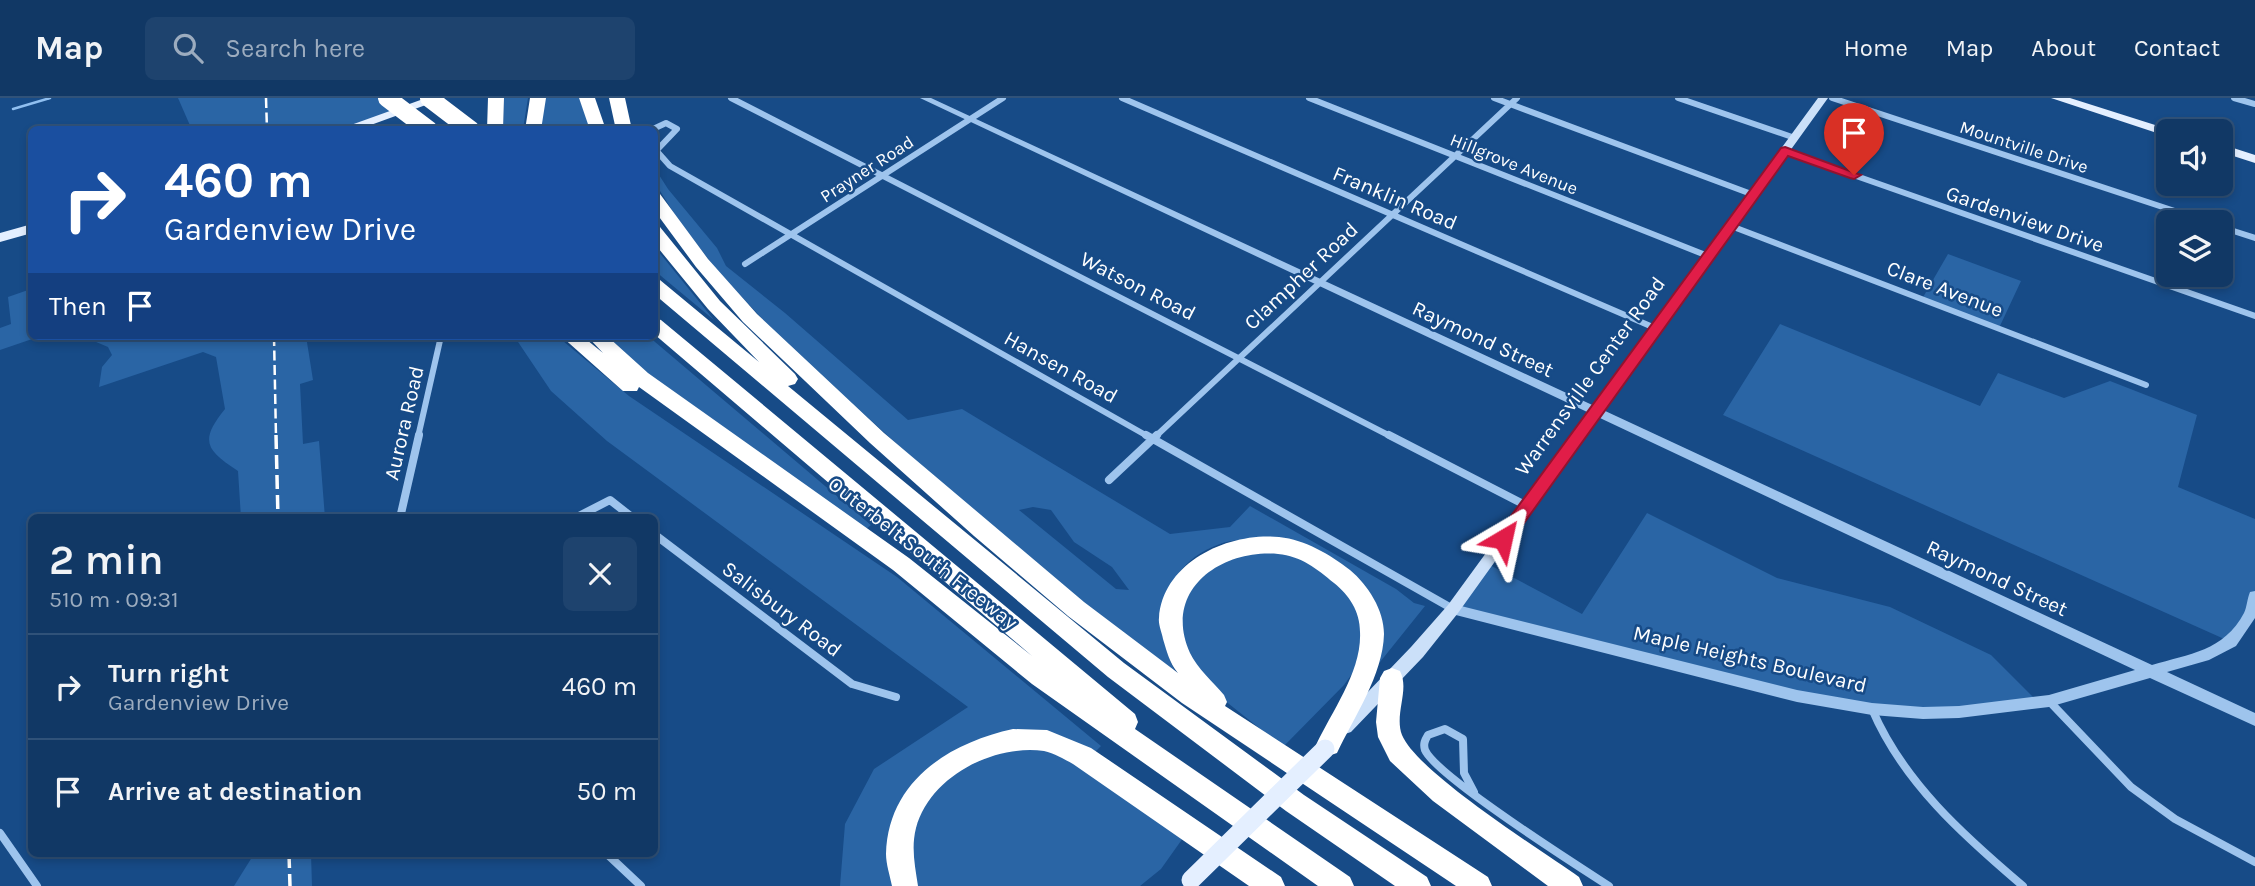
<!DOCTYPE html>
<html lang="en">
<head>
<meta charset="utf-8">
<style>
  :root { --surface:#113865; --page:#1e436e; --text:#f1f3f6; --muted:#9cacbf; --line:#305279 }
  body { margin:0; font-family:Karla,sans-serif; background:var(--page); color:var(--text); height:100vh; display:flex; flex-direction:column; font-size:26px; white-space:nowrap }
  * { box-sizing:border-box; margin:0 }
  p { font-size:23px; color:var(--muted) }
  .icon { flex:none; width:38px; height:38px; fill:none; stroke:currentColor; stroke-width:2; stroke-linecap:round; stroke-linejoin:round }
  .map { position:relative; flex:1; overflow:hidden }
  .panel { position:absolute; left:28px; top:416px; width:630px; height:343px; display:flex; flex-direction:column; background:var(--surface); border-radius:10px; box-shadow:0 4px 10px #0003,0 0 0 2px var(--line) }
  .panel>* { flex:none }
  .banner { position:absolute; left:28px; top:28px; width:630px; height:214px; border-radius:10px; box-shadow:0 4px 10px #0003,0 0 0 2px var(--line); background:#1a4fa0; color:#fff; overflow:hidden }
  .controls { position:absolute; left:2156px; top:21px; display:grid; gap:14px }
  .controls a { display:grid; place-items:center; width:77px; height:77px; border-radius:10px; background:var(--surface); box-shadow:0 4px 10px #0003,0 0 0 2px var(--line); font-size:35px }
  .pin { position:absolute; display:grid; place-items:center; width:60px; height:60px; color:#fff; margin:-72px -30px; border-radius:50% 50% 50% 0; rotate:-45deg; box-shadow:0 0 7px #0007 }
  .pin .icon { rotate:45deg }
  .me { position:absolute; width:77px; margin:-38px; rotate:36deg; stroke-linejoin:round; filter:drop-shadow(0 0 5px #0008) }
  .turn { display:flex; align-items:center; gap:24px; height:147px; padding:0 21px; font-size:32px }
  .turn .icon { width:91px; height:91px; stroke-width:2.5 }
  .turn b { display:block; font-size:49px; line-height:60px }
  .then { display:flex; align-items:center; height:66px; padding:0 21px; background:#0003; gap:14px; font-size:26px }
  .round { display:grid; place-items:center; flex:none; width:74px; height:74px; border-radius:10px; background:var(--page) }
  .overview { display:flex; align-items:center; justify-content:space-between; height:119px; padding:0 21px }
  h1 { font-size:42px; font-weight:600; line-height:52px }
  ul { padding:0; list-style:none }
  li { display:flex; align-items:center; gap:21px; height:105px; padding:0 21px; border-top:2px solid var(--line) }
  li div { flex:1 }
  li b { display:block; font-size:26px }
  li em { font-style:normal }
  header { display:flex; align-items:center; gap:42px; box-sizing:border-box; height:98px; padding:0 35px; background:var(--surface); border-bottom:2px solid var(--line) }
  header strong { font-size:33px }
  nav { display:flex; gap:38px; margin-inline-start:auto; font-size:24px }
  .search { width:490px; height:63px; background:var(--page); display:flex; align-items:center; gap:18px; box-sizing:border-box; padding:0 24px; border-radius:10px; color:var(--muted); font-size:26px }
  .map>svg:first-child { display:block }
  .green { fill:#2a65a5; fill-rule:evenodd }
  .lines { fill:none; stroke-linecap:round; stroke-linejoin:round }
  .stream { stroke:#90bff0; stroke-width:2.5 }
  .minor-far1 { stroke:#9ec4ed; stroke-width:6 }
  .minor { stroke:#9ec4ed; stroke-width:8 }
  .tertiary { fill:#9ec4ed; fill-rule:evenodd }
  .secondary { fill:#cbe0f9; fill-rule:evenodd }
  .primary { fill:#e4efff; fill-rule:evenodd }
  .motorway { fill:#fff; fill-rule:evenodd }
  .rail-far1 { stroke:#fff; stroke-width:2.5; stroke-dasharray:10 4.5; stroke-linecap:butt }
  .rail { stroke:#fff; stroke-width:3.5; stroke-dasharray:14 6; stroke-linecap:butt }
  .primary-bridge { stroke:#e4efff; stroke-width:19 }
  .motorway-bridge { stroke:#fff; stroke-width:18 }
  .route { fill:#e11d48; stroke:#92132f; stroke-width:2 }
  .labels { text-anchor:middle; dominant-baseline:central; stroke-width:5; stroke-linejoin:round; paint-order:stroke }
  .far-street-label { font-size:18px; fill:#fff; stroke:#174b87 }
  .street-label { font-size:21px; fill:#fff; stroke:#174b87 }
</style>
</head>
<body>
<header>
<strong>Map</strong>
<div class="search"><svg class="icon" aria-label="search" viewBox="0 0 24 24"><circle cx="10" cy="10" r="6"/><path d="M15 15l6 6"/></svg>Search here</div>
<nav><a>Home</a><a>Map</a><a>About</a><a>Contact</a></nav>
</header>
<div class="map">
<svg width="2255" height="788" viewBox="0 0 2255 788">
  <rect width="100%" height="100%" fill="#174b87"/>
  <path class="green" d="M178,0H387L407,11L343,31L192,32Z
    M504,0H528L523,31L503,32Z
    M545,0H579L591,31L540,32Z
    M654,69L668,91L717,150L726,168L785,215L908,322L962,311L1170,436L1230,429L1250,408L1396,491L1414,505L1425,508L1368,579L1375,516L1289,442C1266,442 1241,439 1220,446C1164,465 1149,524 1175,573L1139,551L942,387L778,238L716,171L677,120L655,85ZM1033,409L1051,412L1074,444L1112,469L1129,492L1116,491L1019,412Z
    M654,148L714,222L655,173Z
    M1948,156L2021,183L1999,230L1922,201Z
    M31,191L32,238H41L0,252V230L11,226L8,199Z
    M1780,226L1980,308L1998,275L2064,300L2110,283L2197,317L2178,389L2255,421V498L2231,544L1723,317Z
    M82,238H306L313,282L300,286L303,346L319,343L325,420H241L238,373C206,352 199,343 225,311L216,259L203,254L99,289L102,269L112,257L108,249Z
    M514,238H557L629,298L897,479L1101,648L1093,656L1030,637L923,681L897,788H840L845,726L874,671L968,609L607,343L551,293Z
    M606,238H648L871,427L866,431L638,268Z
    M1647,415L1777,480L1890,509L1991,557L2038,604L1959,614L1872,611L1453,511L1486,465L1582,516Z
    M1268,454L1294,458L1318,468L1341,486L1365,527L1359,566L1344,587L1283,649L1224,602L1182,549V505L1193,484L1215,465L1239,458Z
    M1015,650L1060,654L1183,740L1161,771L1140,788H915L912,737L927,700L972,660Z
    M254,756H311L312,788H234Z"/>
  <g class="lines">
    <path class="stream" d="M13,11L50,0"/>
    <path class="minor-far1" d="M731,0L1392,339
      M1122,0L1655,230
      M1309,0L1708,158
      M1494,0L1754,97
      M1678,0L1795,40
      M1832,0L2208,124
      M2234,0L2255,6
      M651,32L666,25L677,31L656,53
      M654,50L670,68L1149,339
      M1785,53L2255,218
      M1731,128L2146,287
      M2221,129L2255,140
      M745,166L1003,0
      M418,339L441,238
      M1155,339L1517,0"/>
    <path class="minor" d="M1146,337L1453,511
      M1389,337L1527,408
      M1109,382L1157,337
      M400,420L419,337
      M575,420L610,402L633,420
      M654,436L852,586L896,599
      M2049,603L2131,689L2175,721L2255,764
      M1872,611C1903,684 1964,738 2023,788
      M1474,694L1464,675L1463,641L1445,631L1428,637C1425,642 1423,646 1425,652C1436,678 1578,768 1609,788
      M0,735L37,788
      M607,756L641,788"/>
    <path class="tertiary" d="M920,0H931L2152,567C2189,556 2224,553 2244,515C2247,509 2247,501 2250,494L2255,493V520L2236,548L2209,562L2167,574L2255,615V628L2150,580L2049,609L1959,620L1923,621L1872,617L1797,604L1448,515L1446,511L1448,507L1453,506L1797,592L1872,605L1923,609L1959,608L2049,597L2135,572Z"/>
    <path class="secondary" d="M1818,0H1828L1458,515L1423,559L1351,634L1345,636L1339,634L1337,629L1339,624L1411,549L1448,507Z"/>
    <path class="primary" d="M426,0H445L357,32H337Z
      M2051,0H2070L2174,33H2168V38L2163,37Z
      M2221,46L2255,57V65L2221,54Z
      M32,126V135L0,144V135Z"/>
    <path class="motorway" d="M488,0H504L503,32H487Z
      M530,0H546L541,32H525Z
      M579,0H595L606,32H590Z
      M609,0H625L632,32H616Z
      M654,95L660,96L708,161L757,216L884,335L1084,504L1178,575C1169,564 1167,554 1163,541C1162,535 1158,526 1159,520C1163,464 1228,434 1279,439C1306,442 1329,456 1350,472C1368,487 1384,512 1384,536C1383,577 1354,619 1337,655L1328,658L1319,655L1316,647C1332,613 1362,573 1360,534C1360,513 1349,497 1334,485C1317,471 1301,458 1278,456C1220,451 1162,493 1190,555C1197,570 1213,584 1224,597L1227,604L1225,608L1488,779L1492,788H1456L1182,605L1068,518L974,438L870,345L743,224L696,169L654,112Z
      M654,128L660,129L720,203L795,276L798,281L795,286L788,288L1124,565L1304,697L1427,779L1431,788H1395L1286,713L1108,579L654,196V180L660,182L759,264L708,211L654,145Z
      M654,220L661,222L1135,616L1138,624L1135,631L1350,779L1354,788H1318L1032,586L893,472L639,289L637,293H623L561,238H582L603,255L587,238H607L648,275L909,460L1032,558L654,236Z
      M1392,570L1400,573C1410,592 1394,616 1402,637C1417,674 1542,753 1579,779L1583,788H1548L1433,703L1390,663L1378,639L1376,624L1380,580L1384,573Z
      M1013,631L1047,632L1091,650L1281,779L1285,788H1249L1073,666C1064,661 1054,655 1044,653C994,646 930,678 916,730C911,750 915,768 918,788H892C890,778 886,766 886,756C888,683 949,645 1013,631Z"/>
    <path class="rail-far1" d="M266,0L267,32
      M274,238L276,339"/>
    <path class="rail" d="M276,337L278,420
      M289,756L290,788"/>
    <path class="primary-bridge" d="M1191,782L1325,651"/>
    <path class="motorway-bridge" d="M387,0L429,32
      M429,0L471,32"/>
  </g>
  <path class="route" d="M1785,49L1861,77L1854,81L1850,80L1788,58L1509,446H1497L1495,441L1497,437L1781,50Z"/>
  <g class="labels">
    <g class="far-street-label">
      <text transform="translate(2024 49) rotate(18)">Mountville Drive</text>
      <text transform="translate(1514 66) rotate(22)">Hillgrove Avenue</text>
      <text transform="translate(867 71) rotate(-33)">Prayner Road</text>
    </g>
    <g class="street-label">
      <text transform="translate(1395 100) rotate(23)">Franklin Road</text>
      <text transform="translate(2025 121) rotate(19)">Gardenview Drive</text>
      <text transform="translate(1301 178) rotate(-43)">Clampher Road</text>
      <text transform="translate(1138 188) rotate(27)">Watson Road</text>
      <text transform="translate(1945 191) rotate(21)">Clare Avenue</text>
      <text transform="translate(1483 241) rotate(25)">Raymond Street</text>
      <text transform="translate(1061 269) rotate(29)">Hansen Road</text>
      <text transform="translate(1590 278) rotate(-54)">Warrensville Center Road</text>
      <text transform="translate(404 325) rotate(-77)">Aurora Road</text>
      <text transform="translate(923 455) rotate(38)">Outerbelt South Freeway</text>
      <text transform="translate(1997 480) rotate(25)">Raymond Street</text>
      <text transform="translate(782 511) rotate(37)">Salisbury Road</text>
      <text transform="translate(1750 561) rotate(13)">Maple Heights Boulevard</text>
    </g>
  </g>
</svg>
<div class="controls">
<a><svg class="icon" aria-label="sound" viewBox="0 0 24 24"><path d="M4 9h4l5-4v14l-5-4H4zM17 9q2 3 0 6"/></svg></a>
<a><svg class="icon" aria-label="layers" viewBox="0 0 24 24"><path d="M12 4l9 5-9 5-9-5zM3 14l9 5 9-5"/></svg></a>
</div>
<div class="pin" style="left:1854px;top:77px;background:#d93025"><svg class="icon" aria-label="arrive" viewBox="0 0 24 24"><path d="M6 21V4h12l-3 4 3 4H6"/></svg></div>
<svg class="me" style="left:1503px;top:441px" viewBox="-20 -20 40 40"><path d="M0-17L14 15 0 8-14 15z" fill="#e11d48" stroke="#fff" stroke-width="4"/></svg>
<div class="banner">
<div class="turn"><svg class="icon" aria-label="right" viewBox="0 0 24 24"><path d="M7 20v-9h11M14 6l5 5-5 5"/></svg><div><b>460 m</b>Gardenview Drive</div></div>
<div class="then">Then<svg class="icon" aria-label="arrive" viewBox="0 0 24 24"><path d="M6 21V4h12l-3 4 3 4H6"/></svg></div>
</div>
<section class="panel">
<div class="overview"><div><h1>2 min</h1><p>510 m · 09:31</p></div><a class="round"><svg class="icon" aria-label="close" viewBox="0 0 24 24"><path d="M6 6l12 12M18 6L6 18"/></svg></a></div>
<ul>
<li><svg class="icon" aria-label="right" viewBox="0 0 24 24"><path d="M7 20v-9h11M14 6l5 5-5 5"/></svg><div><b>Turn right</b><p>Gardenview Drive</p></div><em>460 m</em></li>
<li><svg class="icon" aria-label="arrive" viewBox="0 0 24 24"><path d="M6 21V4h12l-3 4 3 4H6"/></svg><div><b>Arrive at destination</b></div><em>50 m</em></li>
</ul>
</section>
</div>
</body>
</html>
